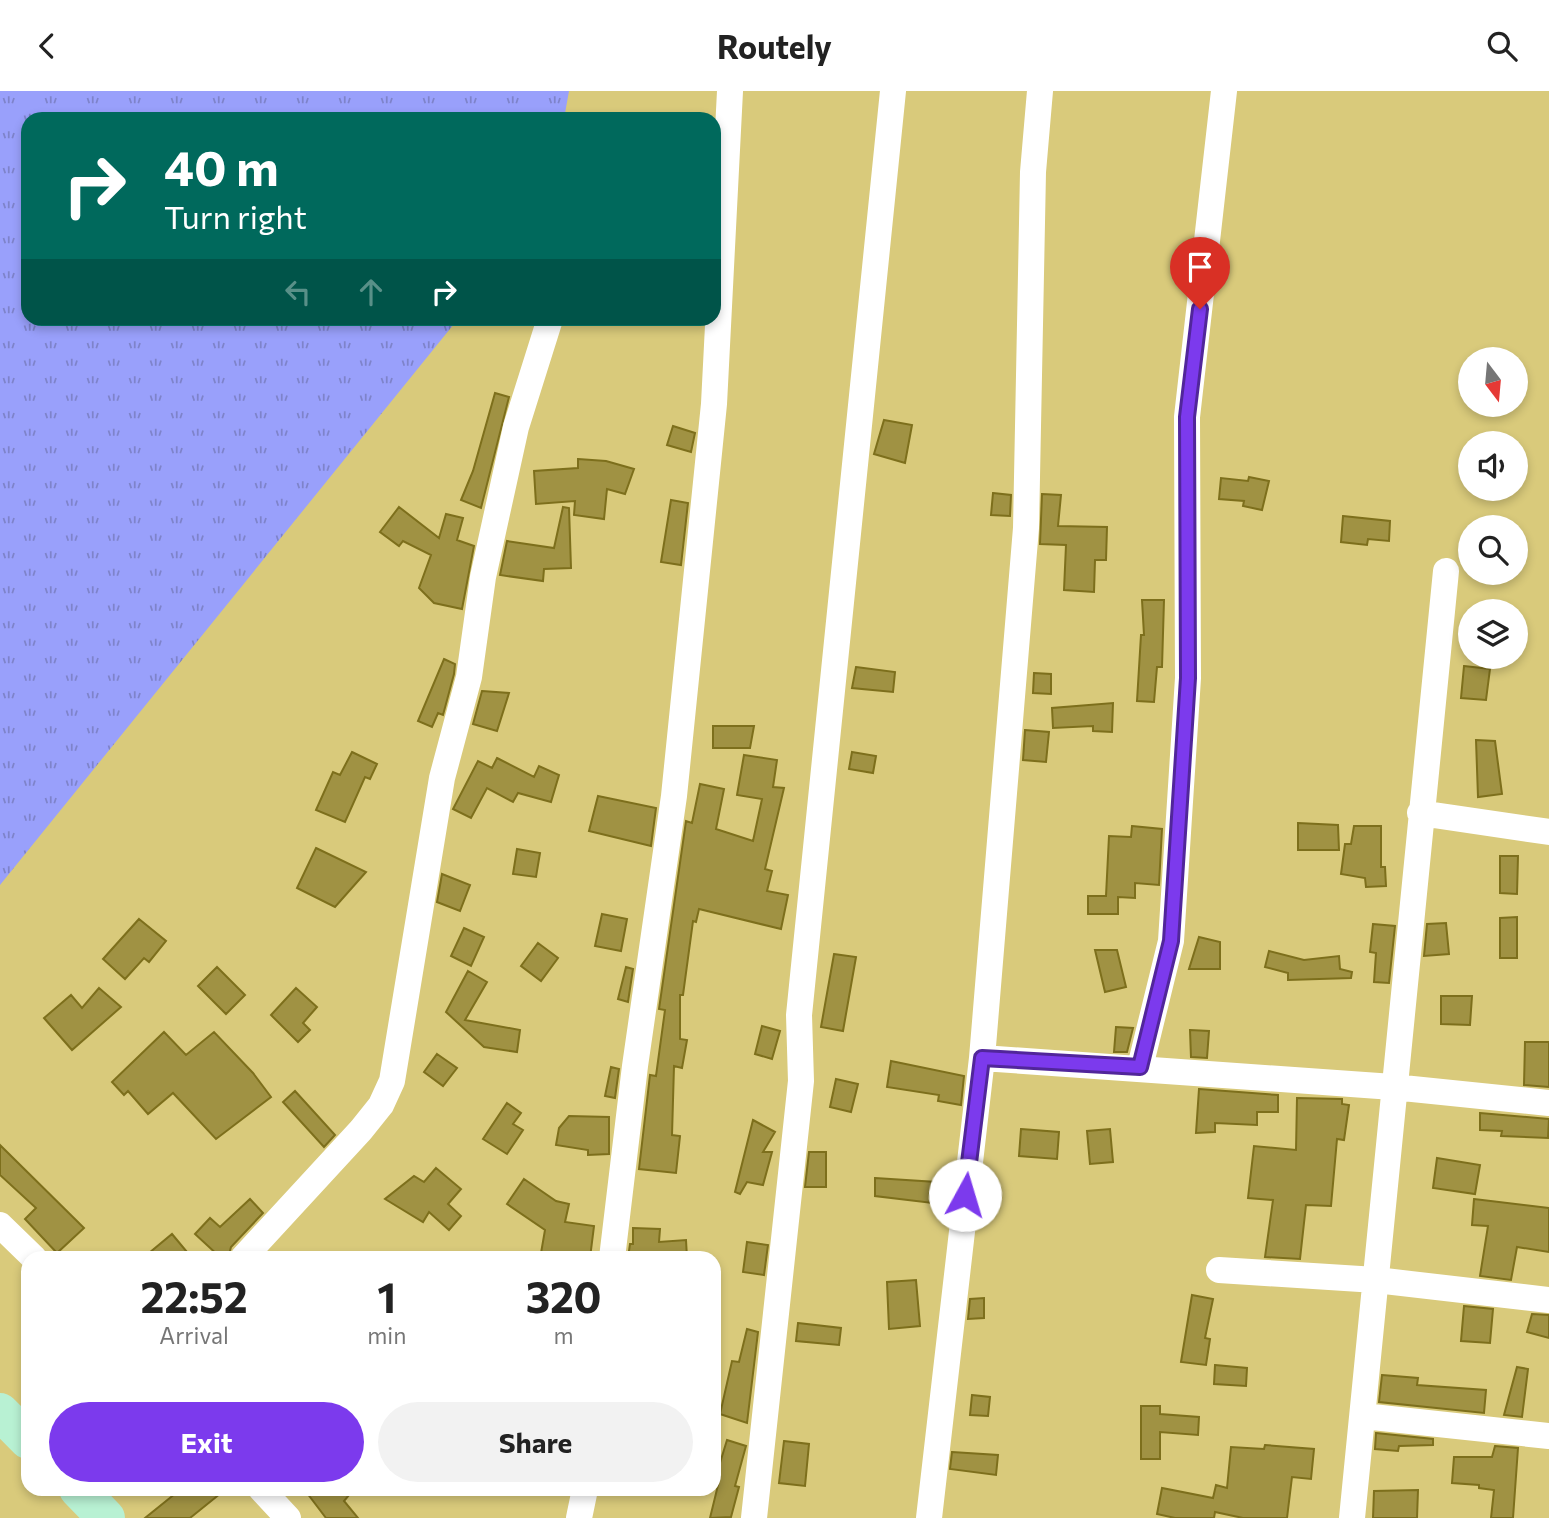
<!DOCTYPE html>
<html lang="en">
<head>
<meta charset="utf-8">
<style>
  :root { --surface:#fff; --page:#f2f2f2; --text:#222; --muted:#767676; --accent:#7c3aed }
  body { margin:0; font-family:Commissioner,sans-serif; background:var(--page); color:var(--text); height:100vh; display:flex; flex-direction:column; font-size:26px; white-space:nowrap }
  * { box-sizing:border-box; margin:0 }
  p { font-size:23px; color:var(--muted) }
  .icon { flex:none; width:38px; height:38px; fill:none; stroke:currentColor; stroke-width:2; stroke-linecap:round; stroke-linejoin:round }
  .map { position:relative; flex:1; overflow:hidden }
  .side { position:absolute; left:21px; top:1160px; width:700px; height:245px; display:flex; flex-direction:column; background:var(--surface); border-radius:21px; box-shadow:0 4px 10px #0003 }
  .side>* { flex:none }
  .banner { position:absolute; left:21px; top:21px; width:700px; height:214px; border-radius:21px; box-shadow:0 4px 10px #0003; background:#00695c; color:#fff; overflow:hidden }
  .needle { width:46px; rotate:164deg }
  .controls { position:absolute; left:1458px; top:256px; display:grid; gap:14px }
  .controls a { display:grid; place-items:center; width:70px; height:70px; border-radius:50%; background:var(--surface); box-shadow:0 4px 10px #0003; font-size:35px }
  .pin { position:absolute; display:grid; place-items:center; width:60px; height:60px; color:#fff; margin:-72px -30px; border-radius:50% 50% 50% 0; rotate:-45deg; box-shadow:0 0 7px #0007 }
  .pin .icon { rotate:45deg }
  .me { position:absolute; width:77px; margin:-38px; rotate:6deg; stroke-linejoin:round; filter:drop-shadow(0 0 5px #0008) }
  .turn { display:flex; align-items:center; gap:24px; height:147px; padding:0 28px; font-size:32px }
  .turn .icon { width:91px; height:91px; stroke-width:2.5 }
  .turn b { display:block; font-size:49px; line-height:60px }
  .lanes { display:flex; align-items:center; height:66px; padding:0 28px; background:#0003; justify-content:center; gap:35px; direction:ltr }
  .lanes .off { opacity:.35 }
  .eta { display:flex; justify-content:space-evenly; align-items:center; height:119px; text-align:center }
  .eta b { font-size:42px; font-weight:700; line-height:49px }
  .button { display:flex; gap:14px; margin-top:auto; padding:14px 28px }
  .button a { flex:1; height:80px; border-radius:42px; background:var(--accent); color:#fff; font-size:28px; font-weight:700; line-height:80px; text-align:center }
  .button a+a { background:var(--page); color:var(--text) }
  header { display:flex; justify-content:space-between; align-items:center; height:91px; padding:0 28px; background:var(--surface); font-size:32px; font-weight:700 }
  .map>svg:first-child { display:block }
  .grass { fill:url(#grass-tufts) }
  .building { fill:#a09243; stroke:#7d6f1c; stroke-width:2 }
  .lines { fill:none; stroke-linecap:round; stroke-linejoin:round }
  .minor { stroke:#fff; stroke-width:26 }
  .primary { stroke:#b8f1d3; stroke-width:38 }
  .route-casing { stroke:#51269a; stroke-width:18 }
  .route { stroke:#7c3aed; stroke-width:12 }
</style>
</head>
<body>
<header><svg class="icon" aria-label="back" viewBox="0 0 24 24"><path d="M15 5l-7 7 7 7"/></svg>Routely<svg class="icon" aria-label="search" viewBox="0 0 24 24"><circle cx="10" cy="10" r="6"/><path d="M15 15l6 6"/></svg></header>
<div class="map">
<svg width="1549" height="1427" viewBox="0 0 1549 1427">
  <defs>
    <pattern id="grass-tufts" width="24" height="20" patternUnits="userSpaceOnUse" patternTransform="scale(1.75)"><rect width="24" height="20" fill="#99a0fb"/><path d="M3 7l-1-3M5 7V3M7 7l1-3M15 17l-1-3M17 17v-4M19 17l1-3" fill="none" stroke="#7e83ca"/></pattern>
  </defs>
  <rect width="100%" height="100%" fill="#d9ca7b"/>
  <path class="grass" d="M0,0H569L564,28H28V228H458L0,794Z"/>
  <path class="building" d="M495,302L509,306L481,417L461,409L473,380Z
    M884,329L912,334L905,372L874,363Z
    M673,335L695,342L691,361L667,354Z
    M578,368L606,370L634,378L625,403L607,398L604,428L574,424L575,410L536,413L534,380L578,377Z
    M1249,386L1269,390L1262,419L1243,415L1244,410L1219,408L1221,387L1248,390Z
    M993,402L1011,404L1010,425L991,424Z
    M1042,403L1061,404L1058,435L1107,436L1106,469H1095L1094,501L1064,499L1066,454L1040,453Z
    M671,409L688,412L681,474L661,471Z
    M399,416L439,447L446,423L463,427L457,449L474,455L462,518L434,512L419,497L431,464L403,450L399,455L380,441Z
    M563,416L569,417L571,477L544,478L543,490L500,484L507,450L554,457Z
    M1343,425L1390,430L1389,450L1368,448L1367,454L1341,451Z
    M1142,509H1164L1162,576H1157L1154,611L1137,610L1141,544H1144Z
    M444,568L455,573L454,583L443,624L438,622L432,636L418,630Z
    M1464,575L1490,578L1486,609L1461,607Z
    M856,576L895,581L893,601L852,597Z
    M1034,582L1051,583V603L1033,602Z
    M482,600L509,602L497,640L473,633Z
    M1113,612L1112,641L1093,640V635L1053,637L1052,617Z
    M713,635H754L750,657H713Z
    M1025,639L1049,641L1046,671L1023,669Z
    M1476,649L1495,650L1502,703L1478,706Z
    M352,661L377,673L370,688L365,686L345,731L316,719L333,681L340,684Z
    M852,661L876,665L873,682L849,678Z
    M744,664L777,669L773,696L784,697L765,778L772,780L767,800L788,804L781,838L699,818L696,831L693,830L683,904H680V948L687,949L682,977L674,975L672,1044L680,1045L676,1082L639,1078L650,984L656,985L665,919L659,918L686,730L692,732L700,693L724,698L716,738L753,750L762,708L737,704Z
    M497,667L534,686L539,675L559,684L551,711L518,702L513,711L487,697L471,727L453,718L478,670L492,677Z
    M598,705L656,717L651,755L589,740Z
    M1298,732L1338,734L1339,759H1298Z
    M1132,735L1162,738L1159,794L1135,792V807L1118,806V823H1088V805H1106L1109,745L1131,746Z
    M1354,735H1381V776H1385L1386,795L1366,796L1365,787L1341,783L1345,753H1351Z
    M316,757L366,781L335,816L297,797Z
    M517,758L540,762L536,786L513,783Z
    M1500,765H1518L1517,803L1500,802Z
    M442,783L470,794L460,820L437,811Z
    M602,823L627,828L621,860L595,855Z
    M1517,826V867H1500V827Z
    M139,828L166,850L149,871L144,867L125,888L103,868Z
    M1446,832L1449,863L1424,865L1427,833Z
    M1373,833L1395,835L1389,892L1374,891L1376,862L1370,861Z
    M464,837L484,846L471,875L451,865Z
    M1199,846L1220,851V878H1189Z
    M538,852L558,867L541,890L521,875Z
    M1095,859H1117L1126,896L1105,901Z
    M1269,860L1304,869L1339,865L1340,878L1352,881L1351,887L1288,889V882L1265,876Z
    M834,863L856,866L843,940L821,936Z
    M217,876L245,904L226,923L198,895Z
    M626,876L633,878L628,911L618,908Z
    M468,880L487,891L465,929L520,939L517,961L484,956L446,921Z
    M99,897L121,916L72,959L44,927L71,904L82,917Z
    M296,897L317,916L303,932L310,939L298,951L271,924Z
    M1441,905H1472L1470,934L1441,933Z
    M762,935L780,940L772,968L755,963Z
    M1116,936L1133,937L1127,961H1114Z
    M1190,939L1209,940L1207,967L1191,966Z
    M164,941L186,964L214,941L253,982L271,1006L216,1048L173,1002L148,1023L128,1000L124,1004L112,991Z
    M1525,951H1549V996L1524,994Z
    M437,963L457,977L443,995L424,981Z
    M891,970L964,985L961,1014L938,1010L939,1004L887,996Z
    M611,976L619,978L615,1007L605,1005Z
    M836,988L858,993L851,1021L830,1016Z
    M1199,998L1278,1004V1021H1257V1034L1215,1032V1041L1196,1042Z
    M295,1000L335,1044L324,1056L283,1011Z
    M1297,1007L1342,1008V1013L1349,1014L1344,1049L1337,1048L1331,1115L1306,1114L1300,1168L1265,1166L1273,1109L1248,1107L1254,1055L1296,1059Z
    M507,1012L521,1022L513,1033L523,1039L507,1063L483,1048Z
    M1480,1022L1549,1028L1548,1047L1501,1045L1502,1040L1480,1039Z
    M569,1025L609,1026V1063L588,1064V1059L556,1054L559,1037Z
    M753,1029L775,1041L763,1061H772L763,1094L747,1091L740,1103L735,1101Z
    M1021,1038L1059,1041L1057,1068L1019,1065Z
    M1110,1038L1113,1071L1090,1073L1087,1040Z
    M0,1054L84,1137L57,1162L25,1128L36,1117L0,1084Z
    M809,1061H826V1096H805Z
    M1437,1067L1480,1074L1475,1103L1433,1097Z
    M436,1077L461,1098L448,1113L461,1125L449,1139L429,1121L423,1131L385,1108L414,1085L424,1091Z
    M875,1087L952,1092L949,1114L875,1105Z
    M524,1088L556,1110L569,1113L565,1131L594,1135L590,1167L541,1162L545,1139L507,1113Z
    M250,1108L263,1122L231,1156L228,1167H221L195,1143L210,1127L220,1136Z
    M1474,1108L1549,1117V1161L1517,1156L1511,1189L1480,1185L1488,1135L1472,1134Z
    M633,1137L660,1138L659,1151L686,1149L687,1167H628L630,1153H633Z
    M172,1143L192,1167H143Z
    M747,1151L768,1154L764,1184L743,1181Z
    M916,1189L920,1235L889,1238L887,1191Z
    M1192,1204L1213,1208L1205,1247L1210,1248L1206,1274L1181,1271Z
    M984,1207V1227L968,1228L970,1208Z
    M1464,1215L1493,1218L1490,1252L1461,1250Z
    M1532,1223L1549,1224V1247L1527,1241Z
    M798,1232L841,1237L839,1254L796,1250Z
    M747,1238L758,1241L747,1332L720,1323L732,1270L739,1271Z
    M1215,1274L1247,1277L1246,1295L1214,1293Z
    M1517,1276L1528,1278L1522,1326L1504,1324Z
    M1382,1284L1418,1287L1417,1294L1486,1299L1484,1322L1379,1311Z
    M972,1304L990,1306L988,1325L970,1324Z
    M1141,1315H1160V1323L1199,1326L1198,1344L1160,1341V1368H1141Z
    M1376,1342L1433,1348V1354L1399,1355L1398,1360L1375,1358Z
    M727,1349L746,1355L735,1395L739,1396L731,1426L710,1427L720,1386L716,1385Z
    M784,1350L809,1353L805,1395L779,1392Z
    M1265,1354L1314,1358L1311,1388L1292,1386L1287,1427H1243L1215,1421L1214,1427H1175L1157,1423L1162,1397L1213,1407L1216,1394L1227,1397L1231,1356L1264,1358Z
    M1495,1355L1518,1357L1513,1427H1491L1494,1399L1479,1397V1394L1452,1392L1454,1366H1492Z
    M952,1361L998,1364L996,1384L950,1378Z
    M181,1398H226L190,1427H145Z
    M304,1398H354L344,1410L358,1427H326Z
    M1418,1399L1417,1427H1373L1374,1400Z"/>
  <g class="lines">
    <path class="minor" d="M1420,722L1549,741
      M982,967L1393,996L1549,1012
      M1140,976L1171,850L1188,587L1187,326L1224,0
      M0,1134L34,1167
      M243,1167L361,1039L381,1014L392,990L442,687L469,586L483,486L516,336L550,228
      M612,1167L635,975L674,705L714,313L730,0
      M1219,1179L1376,1189L1549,1209
      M1363,1325L1549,1345
      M261,1398L288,1427
      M579,1427L585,1398
      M754,1427L801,990L799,924L893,0
      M929,1427L982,967L1026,437L1033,81L1040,0
      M1352,1427L1446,480"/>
    <path class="primary" d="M0,1321L28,1349
      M78,1398L106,1427"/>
  </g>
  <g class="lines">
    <g class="route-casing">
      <path id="route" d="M965,1104L982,967L1140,976L1171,850L1188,587L1187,326L1200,218"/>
    </g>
    <use href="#route" class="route"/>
  </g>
</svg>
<div class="controls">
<a><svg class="needle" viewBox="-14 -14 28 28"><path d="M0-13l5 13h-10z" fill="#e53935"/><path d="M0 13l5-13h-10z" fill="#767676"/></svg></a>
<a><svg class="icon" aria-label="sound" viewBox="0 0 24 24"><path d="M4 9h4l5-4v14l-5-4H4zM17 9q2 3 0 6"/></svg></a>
<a><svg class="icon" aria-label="search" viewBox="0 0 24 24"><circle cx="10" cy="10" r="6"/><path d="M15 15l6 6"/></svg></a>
<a><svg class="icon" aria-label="layers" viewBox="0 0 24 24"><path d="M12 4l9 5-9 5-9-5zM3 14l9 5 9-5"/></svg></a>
</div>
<div class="pin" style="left:1200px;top:218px;background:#d93025"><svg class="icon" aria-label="arrive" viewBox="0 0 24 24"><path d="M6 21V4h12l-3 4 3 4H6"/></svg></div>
<svg class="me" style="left:965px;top:1104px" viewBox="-20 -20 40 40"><circle r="19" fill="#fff"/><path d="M0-13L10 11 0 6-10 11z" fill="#7c3aed"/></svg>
<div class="banner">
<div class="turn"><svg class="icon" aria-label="right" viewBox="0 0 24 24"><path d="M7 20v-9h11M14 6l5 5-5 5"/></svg><div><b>40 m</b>Turn right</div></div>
<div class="lanes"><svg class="icon off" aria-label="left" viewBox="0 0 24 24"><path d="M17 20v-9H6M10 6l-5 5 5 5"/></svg><svg class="icon off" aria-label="ahead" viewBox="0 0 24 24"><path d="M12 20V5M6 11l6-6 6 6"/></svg><svg class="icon" aria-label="right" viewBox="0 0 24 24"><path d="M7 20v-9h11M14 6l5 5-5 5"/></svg></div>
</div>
<section class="side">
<div class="eta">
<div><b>22:52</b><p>Arrival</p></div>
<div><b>1</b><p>min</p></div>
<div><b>320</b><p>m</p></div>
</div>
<div class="button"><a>Exit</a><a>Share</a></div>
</section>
</div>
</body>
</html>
